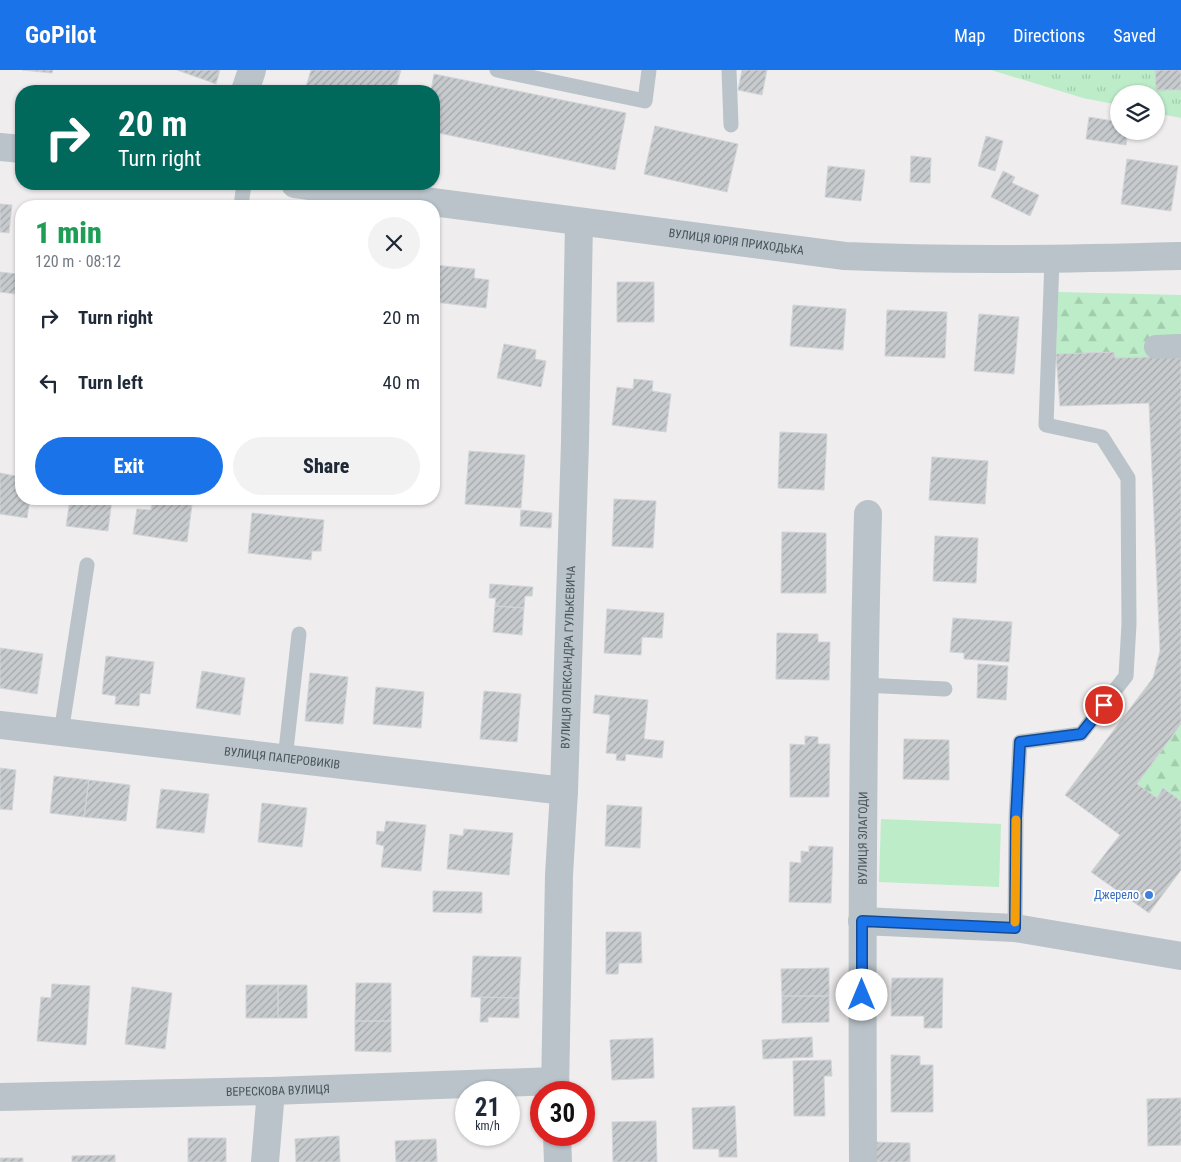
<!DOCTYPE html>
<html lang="en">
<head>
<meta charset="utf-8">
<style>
  :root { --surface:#fff; --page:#f2f2f3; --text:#1f2937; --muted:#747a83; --accent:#1a73e8 }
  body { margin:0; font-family:"Roboto Condensed",sans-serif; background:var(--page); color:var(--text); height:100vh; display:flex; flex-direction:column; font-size:19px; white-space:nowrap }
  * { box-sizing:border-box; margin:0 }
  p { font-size:16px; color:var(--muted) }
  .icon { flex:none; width:28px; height:28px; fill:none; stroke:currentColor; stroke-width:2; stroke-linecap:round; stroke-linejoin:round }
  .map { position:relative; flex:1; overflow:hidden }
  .details { position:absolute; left:15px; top:130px; width:425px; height:305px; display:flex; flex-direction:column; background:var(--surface); border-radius:20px; box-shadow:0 1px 4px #0004 }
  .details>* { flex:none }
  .top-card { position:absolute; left:15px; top:15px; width:425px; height:105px; border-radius:20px; box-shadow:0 1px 4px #0004; background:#00695c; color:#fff; overflow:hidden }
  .buttons { position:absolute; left:1110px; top:15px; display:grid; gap:10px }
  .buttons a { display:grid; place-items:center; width:55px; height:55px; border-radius:50%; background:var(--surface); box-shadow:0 1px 4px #0004; font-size:25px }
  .speed { position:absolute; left:455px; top:1011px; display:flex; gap:10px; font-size:25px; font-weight:700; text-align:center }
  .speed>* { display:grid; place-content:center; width:65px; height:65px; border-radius:50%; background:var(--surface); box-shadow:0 1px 4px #0004; line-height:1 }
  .speed small { font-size:12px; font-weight:400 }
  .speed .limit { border:8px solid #d22; background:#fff; color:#111 }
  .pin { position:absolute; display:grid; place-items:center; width:42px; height:42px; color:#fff; margin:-21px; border:2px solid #fff; border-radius:50%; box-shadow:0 1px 5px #0007 }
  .me { position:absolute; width:55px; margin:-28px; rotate:0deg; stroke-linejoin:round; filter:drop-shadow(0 0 4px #0008) }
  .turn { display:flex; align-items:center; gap:18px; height:105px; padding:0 20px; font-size:22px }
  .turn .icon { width:65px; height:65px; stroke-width:2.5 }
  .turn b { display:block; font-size:35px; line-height:42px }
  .round { display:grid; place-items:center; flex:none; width:52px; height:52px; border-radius:26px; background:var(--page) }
  .overview { display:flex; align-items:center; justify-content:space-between; height:85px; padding:0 20px }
  h1 { font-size:30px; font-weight:800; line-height:38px; color:#1e9e55 }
  .action { display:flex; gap:10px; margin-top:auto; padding:10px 20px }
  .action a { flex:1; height:58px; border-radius:30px; background:var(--accent); color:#fff; font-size:20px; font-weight:800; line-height:58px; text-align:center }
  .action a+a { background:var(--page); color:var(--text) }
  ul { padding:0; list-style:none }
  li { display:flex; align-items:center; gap:15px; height:65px; padding:0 20px }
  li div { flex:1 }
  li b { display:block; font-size:19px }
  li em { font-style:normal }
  header { display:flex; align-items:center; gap:30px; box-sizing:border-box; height:70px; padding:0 25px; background:var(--accent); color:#fff }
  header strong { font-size:24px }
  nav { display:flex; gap:28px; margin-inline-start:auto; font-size:18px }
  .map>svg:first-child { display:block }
  .forest { fill:url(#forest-firs) }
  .park { fill:url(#park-tufts) }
  .pitch { fill:#bcecc8 }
  .building { fill:url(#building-hatch); stroke:#d1d4d8 }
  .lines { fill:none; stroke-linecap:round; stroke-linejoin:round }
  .service { stroke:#b9c3c9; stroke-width:15 }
  .pedestrian { stroke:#b9c3c9; stroke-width:24 }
  .minor { stroke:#b9c3c9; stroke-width:28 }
  .tertiary { stroke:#b9c3c9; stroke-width:28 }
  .route-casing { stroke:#114b97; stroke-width:12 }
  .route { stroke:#1a73e8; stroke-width:9 }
  .slow { stroke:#f59e0b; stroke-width:9 }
  .shop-dot { fill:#3f7fe0; stroke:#fff; stroke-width:2 }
  .labels { text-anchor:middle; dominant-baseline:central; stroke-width:4; stroke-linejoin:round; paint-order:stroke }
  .street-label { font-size:12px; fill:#465359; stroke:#fff }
  .shop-label { font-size:12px; fill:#366cbe; stroke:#fff; text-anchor:end }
</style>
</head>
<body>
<header>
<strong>GoPilot</strong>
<nav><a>Map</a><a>Directions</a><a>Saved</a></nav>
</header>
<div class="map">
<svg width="1181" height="1092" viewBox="0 0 1181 1092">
  <defs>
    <pattern id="forest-firs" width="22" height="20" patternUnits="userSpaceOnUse" patternTransform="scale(1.25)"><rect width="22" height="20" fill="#bcecc8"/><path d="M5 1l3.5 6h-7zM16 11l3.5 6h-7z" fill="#a3ccae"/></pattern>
    <pattern id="park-tufts" width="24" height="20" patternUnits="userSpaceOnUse" patternTransform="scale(1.25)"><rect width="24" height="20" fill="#bcecc8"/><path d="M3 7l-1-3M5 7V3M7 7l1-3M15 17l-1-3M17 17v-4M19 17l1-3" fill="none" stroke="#a3ccae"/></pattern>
    <pattern id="building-hatch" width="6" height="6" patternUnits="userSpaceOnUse" patternTransform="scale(1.25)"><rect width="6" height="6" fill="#c7cbce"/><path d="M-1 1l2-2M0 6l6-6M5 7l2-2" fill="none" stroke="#a3a7aa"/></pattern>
  </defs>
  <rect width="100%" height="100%" fill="#efeded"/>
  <path class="forest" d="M1058,222L1181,225V286L1115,288L1114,282L1056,284Z
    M1181,654V731L1163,718L1157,728L1137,714Z"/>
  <path class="park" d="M991,0H1181V48L1156,43V24H1119V35L1083,28Z"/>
  <path class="pitch" d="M881,749L1001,754L999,817L879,812Z"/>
  <path class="building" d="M22,0H53L52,3Z
    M177,0H220L216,14Z
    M311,0H401L395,21H308L305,20Z
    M742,0H767L762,25L738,20Z
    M1155,0H1181V20H1156Z
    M434,4L626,43L615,100L434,62V21H431Z
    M1089,47L1119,52V61H1128L1126,75L1086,69Z
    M655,56L738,74L727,122L644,104Z
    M986,66L1003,71L995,101L978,96Z
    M911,86L931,88L930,113L910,112Z
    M1127,89L1178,96L1171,141L1121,134Z
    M828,96L865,100L861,131L825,127Z
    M1003,101L1015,107L1012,113L1039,125L1030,146L991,127Z
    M0,134L12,135L9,163L0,162Z
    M434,195L475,199L474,208L489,210L486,238L434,232Z
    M0,202L18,204L16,224L0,222Z
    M617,212H654V252H617Z
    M793,235L846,239L843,280L790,276Z
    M887,240L947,242L945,288L885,286Z
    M979,244L1019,247L1014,304L974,301Z
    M504,274L536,280L535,289L546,291L541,317L497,308Z
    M1114,282L1115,288L1181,286V654L1137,714L1157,728L1163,718L1181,731V800L1149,843L1091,802L1120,765L1065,725L1153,608L1160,581L1149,333L1060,336L1056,284Z
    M634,309L653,311L652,321L671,324L666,362L612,355L617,317L633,319Z
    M780,362L827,364L824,420L778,418Z
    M469,381L525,385L521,438L465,434Z
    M932,387L988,391L985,434L929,430Z
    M0,403L21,407V429H30L27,448L0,444Z
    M70,429H112L108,461L66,456Z
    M614,429L656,431L653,478L612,476Z
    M152,430L192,435L187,472L133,464L137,439L151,440Z
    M521,440L552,443L551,458L520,456Z
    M252,443L324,450L321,481H312L311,490L248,483Z
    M782,462L826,463V523H781Z
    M935,466L978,468L976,513L933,511Z
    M490,514L533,517L532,526H525L524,538L495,536L496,528H489Z
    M495,536L524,538L522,565L493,562Z
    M607,539L664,543L662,568L642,567L641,585L604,583Z
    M953,548L1012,552L1009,592L964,589V583L950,582Z
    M777,563L818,564V572H830L829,610L776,609Z
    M0,578L43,584L37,624L0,618Z
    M106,586L154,592L150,624L140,623L139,636L115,634L116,626L102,624Z
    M978,594L1008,596L1006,630L977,628Z
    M202,601L245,608L240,645L196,638Z
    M310,603L348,607L343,654L305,651Z
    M376,617L424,622L421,658L373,654Z
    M484,621L521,624L517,672L480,669Z
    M595,625L648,630L644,669L664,671L662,688L626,684L625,691L616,690L617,684L606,683L610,645L593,643Z
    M805,666L818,667V674H830L829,727H790V674L805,675Z
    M904,669L949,670V710L903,709Z
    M0,698L16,700L12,740L0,739Z
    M54,706L89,710L84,747L50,743Z
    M89,710L130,715L126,751L84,747Z
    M161,719L209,724L204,763L156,758Z
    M262,733L307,738L302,777L258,772Z
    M607,735L642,737L640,778L605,776Z
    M386,751L426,755L421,801L381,797L384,776L376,774L377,761L384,762Z
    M464,759L513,763L509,805L447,799L450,764L463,766Z
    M809,776L833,777L831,833L789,832L790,792L801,793V781L809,782Z
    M433,821L482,822V843L433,842Z
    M606,862H641L642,893H619L618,904H606Z
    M473,886L521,887L519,928L471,927Z
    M829,898V926H782L781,899Z
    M892,908H943L942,958H924V946H891Z
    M356,913H391V951H355Z
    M52,914L90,916L86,975L37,971L41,927L51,928Z
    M246,915H278V948H246Z
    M278,915H307V948H278Z
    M132,917L172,923L165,979L125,974Z
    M782,926H829V952L782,953Z
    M481,927L519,928V948L488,947V952H480Z
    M355,951H391V982L355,981Z
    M812,967L813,987L763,989L762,970Z
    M653,968L654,1008L612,1010L610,970Z
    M891,985L920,986V995H933V1042H891Z
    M831,990L832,1006H824L825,1046H794L793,991Z
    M1181,1028V1075L1148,1076L1147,1029Z
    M735,1036L737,1087H719V1079H693L692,1038Z
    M656,1051L657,1092H613L612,1052Z
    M339,1066L340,1092H296L295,1069Z
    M188,1068H226V1092H188Z
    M436,1069L437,1092H396L395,1071Z
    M875,1072L910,1073V1092H875Z
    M115,1085V1092H72V1086Z
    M0,1088H23V1092H0Z"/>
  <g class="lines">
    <path class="service" d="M497,0L645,31L649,0
      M729,0L731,55
      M241,136L244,114
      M864,615L945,619
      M61,663L87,495
      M285,689L299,564
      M1015,858L1016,748L1020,672L1081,664L1126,606L1129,554L1128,408L1102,367L1046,355L1052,190"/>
    <path class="pedestrian" d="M1156,277L1181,276"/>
    <g class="minor">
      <path d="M245,21L252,0"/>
      <path id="s1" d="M0,655L564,721"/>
      <path d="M862,851L1015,858L1181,886"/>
      <path id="s2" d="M555,1022L559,805L564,721L575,372L579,152"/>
      <path id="s3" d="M0,1027L271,1021L555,1011"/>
      <path d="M557,1065L558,1092"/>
      <path d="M265,1092L271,1021"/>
      <path id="s4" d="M863,1092C862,876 862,660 868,444"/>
    </g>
    <g class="tertiary">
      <path d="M0,77L21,79"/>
      <path id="s5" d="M295,114L845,186C957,191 1069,189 1181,186"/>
    </g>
  </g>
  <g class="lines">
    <g class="route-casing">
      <path id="route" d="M862,925V851L1015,858L1016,748L1020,672L1081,664L1104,635"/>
    </g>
    <use href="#route" class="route"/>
    <path class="slow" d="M1015,852L1016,750"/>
  </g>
  <circle class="shop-dot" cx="1149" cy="825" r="5"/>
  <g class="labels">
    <g class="street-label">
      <text stroke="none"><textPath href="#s5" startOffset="445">ВУЛИЦЯ ЮРІЯ ПРИХОДЬКА</textPath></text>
      <text stroke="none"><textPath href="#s2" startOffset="435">ВУЛИЦЯ ОЛЕКСАНДРА ГУЛЬКЕВИЧА</textPath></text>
      <text stroke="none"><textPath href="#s1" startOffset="284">ВУЛИЦЯ ПАПЕРОВИКІВ</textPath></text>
      <text stroke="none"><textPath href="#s4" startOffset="324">ВУЛИЦЯ ЗЛАГОДИ</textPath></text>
      <text stroke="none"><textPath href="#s3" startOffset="278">ВЕРЕСКОВА ВУЛИЦЯ</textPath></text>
    </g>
    <g class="shop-label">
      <text x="1139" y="825">Джерело</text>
    </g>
  </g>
</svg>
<div class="buttons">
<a><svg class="icon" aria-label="layers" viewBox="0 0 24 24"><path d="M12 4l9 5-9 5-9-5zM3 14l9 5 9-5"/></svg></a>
</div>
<div class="speed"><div>21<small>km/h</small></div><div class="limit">30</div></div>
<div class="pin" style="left:1104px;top:635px;background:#d93025"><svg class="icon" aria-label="arrive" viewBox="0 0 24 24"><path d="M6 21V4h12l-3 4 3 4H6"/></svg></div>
<svg class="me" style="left:862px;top:925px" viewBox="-20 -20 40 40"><circle r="19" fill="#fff"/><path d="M0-13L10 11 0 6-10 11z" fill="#1a73e8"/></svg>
<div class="top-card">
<div class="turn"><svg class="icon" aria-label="right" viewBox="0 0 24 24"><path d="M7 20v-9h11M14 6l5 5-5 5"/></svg><div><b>20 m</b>Turn right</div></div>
</div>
<section class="details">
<div class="overview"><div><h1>1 min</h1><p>120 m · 08:12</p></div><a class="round"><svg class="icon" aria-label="close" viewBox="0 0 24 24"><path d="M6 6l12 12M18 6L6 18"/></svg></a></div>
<ul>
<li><svg class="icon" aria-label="right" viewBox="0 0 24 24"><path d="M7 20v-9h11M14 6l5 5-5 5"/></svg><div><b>Turn right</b></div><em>20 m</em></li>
<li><svg class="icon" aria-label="left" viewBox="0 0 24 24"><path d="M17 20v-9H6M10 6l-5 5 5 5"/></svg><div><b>Turn left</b></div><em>40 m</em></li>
</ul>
<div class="action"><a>Exit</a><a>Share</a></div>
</section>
</div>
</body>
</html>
